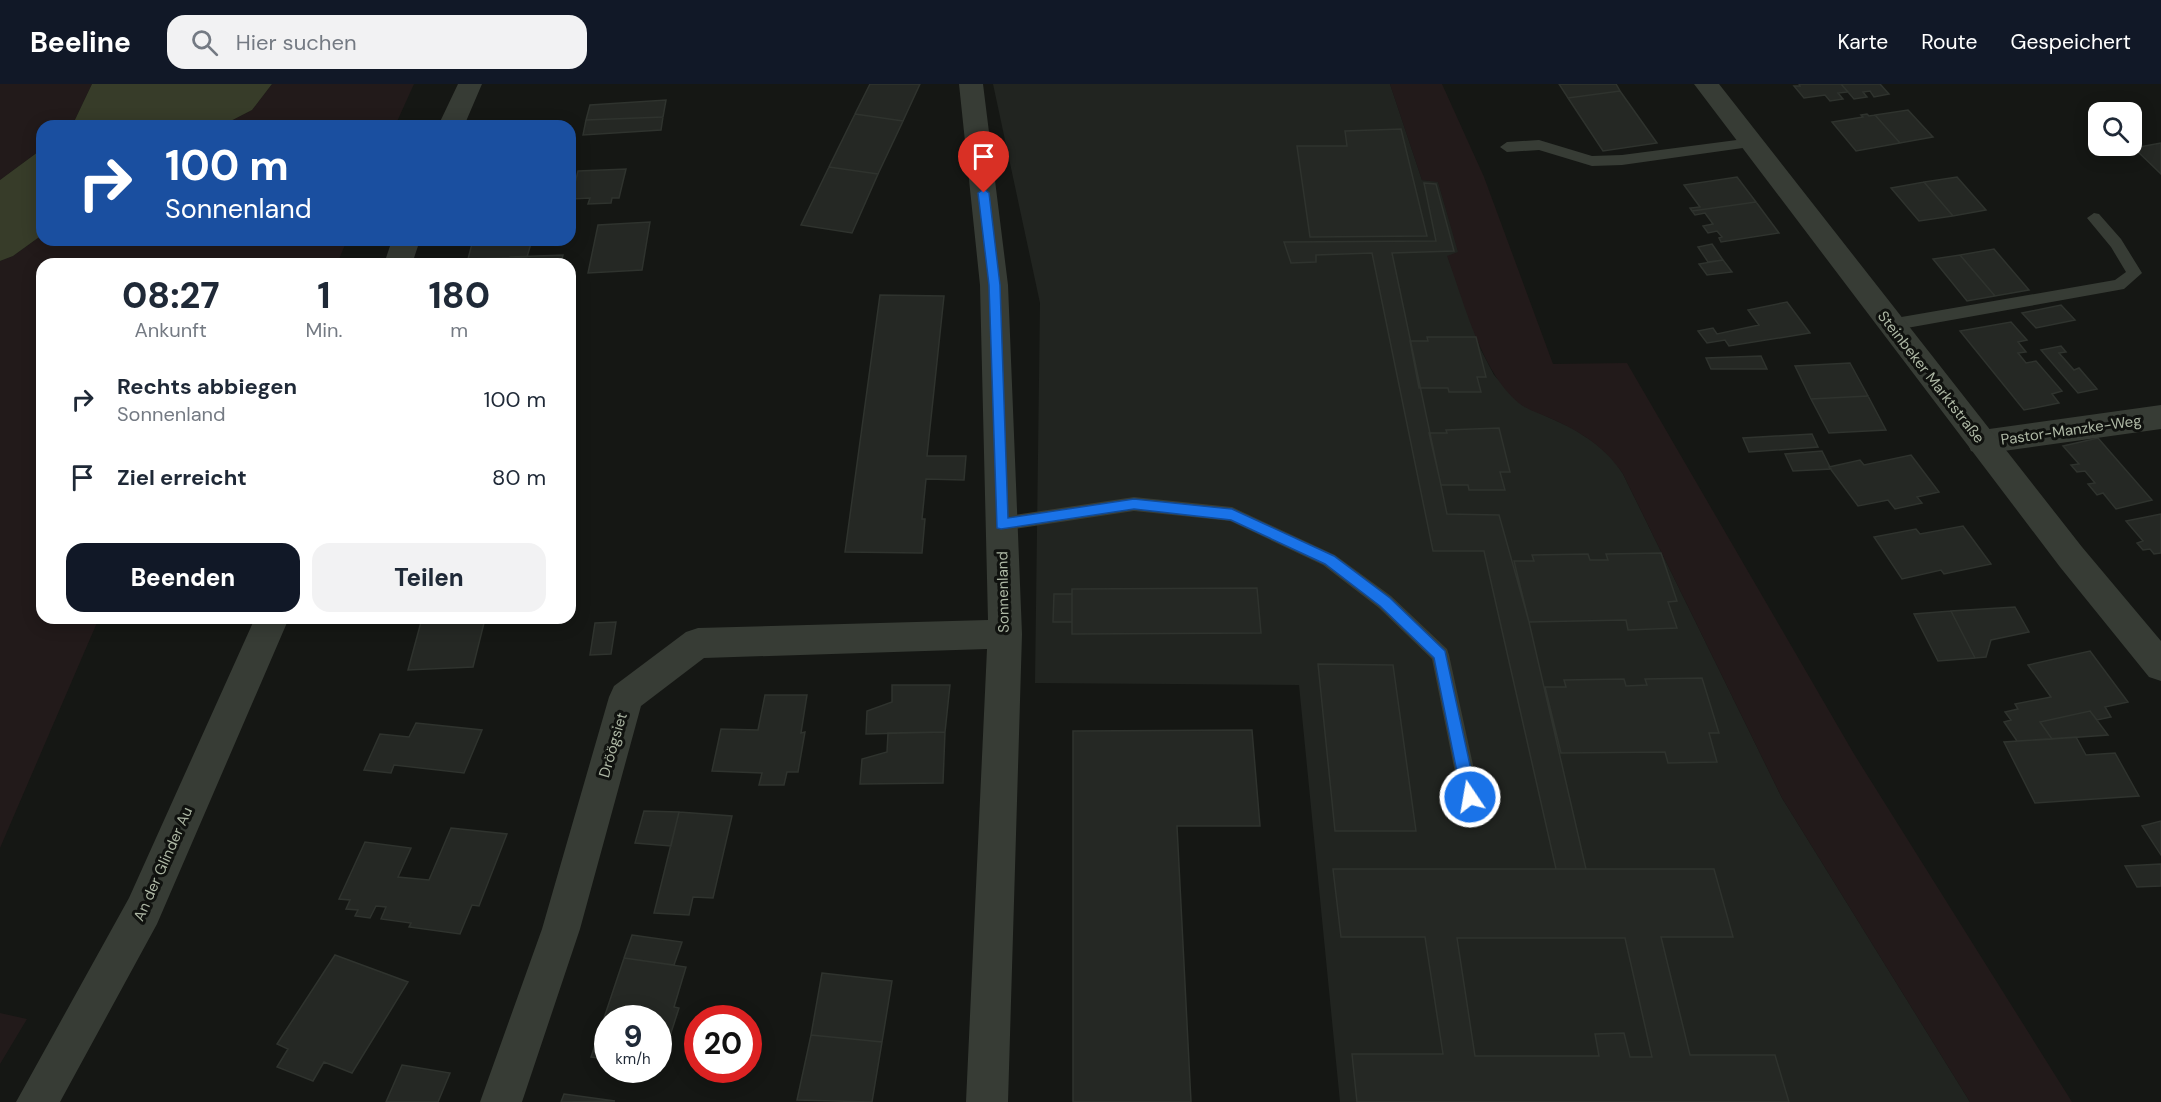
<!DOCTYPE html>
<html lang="de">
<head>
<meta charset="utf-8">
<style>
  :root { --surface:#fff; --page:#f2f2f3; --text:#1f2937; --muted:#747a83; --accent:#111827 }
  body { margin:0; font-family:"DM Sans",sans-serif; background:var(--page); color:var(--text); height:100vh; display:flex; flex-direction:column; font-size:22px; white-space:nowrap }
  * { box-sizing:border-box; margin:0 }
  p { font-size:20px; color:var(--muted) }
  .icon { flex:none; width:33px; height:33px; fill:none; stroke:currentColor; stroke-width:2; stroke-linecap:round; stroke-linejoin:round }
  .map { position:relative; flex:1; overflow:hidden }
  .sheet { position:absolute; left:36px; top:174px; width:540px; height:366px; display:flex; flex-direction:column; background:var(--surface); border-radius:18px; box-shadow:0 3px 15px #0003 }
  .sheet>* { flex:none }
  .banner { position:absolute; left:36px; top:36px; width:540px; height:126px; border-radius:18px; box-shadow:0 3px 15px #0003; background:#1a4fa0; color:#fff; overflow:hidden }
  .controls { position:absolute; left:2088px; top:18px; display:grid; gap:12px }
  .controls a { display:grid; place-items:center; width:54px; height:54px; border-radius:12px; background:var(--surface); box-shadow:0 3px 15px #0003; font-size:30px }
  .speed { position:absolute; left:594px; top:921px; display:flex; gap:12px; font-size:30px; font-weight:700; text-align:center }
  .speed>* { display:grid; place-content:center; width:78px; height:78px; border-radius:50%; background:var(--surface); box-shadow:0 3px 15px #0003; line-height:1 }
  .speed small { font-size:15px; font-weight:400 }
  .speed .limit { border:9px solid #d22; background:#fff; color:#111 }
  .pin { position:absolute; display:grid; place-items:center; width:51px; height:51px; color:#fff; margin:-62px -26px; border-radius:50% 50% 50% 0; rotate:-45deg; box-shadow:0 0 6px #0007 }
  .pin .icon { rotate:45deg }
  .me { position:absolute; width:66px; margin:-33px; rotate:348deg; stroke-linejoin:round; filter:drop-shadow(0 0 4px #0008) }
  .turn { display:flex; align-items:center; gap:21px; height:126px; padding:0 30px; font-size:27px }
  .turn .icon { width:78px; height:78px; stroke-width:2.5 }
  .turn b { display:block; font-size:42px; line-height:51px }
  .eta { display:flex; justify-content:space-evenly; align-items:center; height:102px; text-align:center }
  .eta b { font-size:36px; font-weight:800; line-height:42px }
  .primary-button { display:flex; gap:12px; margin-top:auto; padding:12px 30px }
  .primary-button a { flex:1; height:69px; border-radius:18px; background:var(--accent); color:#fff; font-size:24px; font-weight:800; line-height:69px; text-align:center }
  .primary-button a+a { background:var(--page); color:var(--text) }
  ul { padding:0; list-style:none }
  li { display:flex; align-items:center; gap:18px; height:78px; padding:0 30px }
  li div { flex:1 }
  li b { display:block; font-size:22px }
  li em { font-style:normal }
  header { display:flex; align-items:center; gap:36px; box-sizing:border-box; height:84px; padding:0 30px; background:var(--accent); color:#fff }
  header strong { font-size:28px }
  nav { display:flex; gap:33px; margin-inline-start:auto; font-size:21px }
  .search { width:420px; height:54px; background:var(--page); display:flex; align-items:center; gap:15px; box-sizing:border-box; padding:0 21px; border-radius:18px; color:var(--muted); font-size:22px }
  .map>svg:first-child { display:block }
  .built { fill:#212420 }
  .green { fill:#221a1a }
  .water { fill:#373c29 }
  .building { fill:#252824; stroke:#2f332e; stroke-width:1.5; fill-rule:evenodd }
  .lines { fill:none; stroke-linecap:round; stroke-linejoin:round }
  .service { fill:#373c35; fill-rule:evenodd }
  .minor { fill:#373c35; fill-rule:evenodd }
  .tertiary { fill:#373c35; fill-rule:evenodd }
  .route { fill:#1a73e8; stroke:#114b97; stroke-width:1.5 }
  .labels { text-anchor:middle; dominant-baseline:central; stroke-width:6; stroke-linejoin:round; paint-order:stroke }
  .street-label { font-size:15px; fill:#aeb8a5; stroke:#10120f }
</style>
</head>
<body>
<header>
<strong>Beeline</strong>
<div class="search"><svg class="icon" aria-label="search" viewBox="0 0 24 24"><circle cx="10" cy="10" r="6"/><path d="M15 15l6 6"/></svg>Hier suchen</div>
<nav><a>Karte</a><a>Route</a><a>Gespeichert</a></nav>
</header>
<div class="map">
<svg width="2161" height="1018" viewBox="0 0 2161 1018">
  <rect width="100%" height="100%" fill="#151714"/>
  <path class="built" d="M993,0H1390L1422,96L1438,97L1459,169L1448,173L1481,266L1494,291L1522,321L1572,344L1592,357L1611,372L1623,390L1782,714L1970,1018H1340L1299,601L1035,599L1040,219Z"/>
  <path class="green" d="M0,0H92L72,42H42V65L0,96Z
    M272,0H414L395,42H221L252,26Z
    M1390,0H1442L1484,93L1553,280L1627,279L1854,670L2072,1018H1970L1782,714L1623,390C1605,363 1581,348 1552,335C1543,331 1531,327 1523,322C1482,293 1464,217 1447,172L1458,168L1438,98L1422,96Z
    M42,151V156H347L337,180H42V534H99L0,764V177L13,172Z
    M0,929L27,935L0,980Z"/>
  <path class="water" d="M92,0H272L252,26L221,42H72Z
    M42,65V151L13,172L0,177V96Z"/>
  <path class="building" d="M870,0H920L903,37L855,30Z
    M1559,0H1616L1620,7L1568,14Z
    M1799,0H1841L1848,8L1838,9L1843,15L1830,17L1825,11L1804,14L1794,2H1800Z
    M1841,0H1880L1889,10L1874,13L1870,7L1863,8L1867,13L1854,15Z
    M1620,7L1657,59L1603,67L1568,14Z
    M666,16L663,33L586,36L590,21Z
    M1908,26L1933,53L1900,59L1875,31Z
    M855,30L903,37L878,90L829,83Z
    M1867,30L1869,32L1875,31L1900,59L1856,67L1832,38L1863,33L1861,31Z
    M663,33L661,46L583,51L586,36Z
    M1401,45L1427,152L1310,153L1297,62H1347L1345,47Z
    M2161,59V90L2134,64Z
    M829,83L878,90L852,149L801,141Z
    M626,85L619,114H612L611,119L588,120L590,114L571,115L578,87Z
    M1737,93L1756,118L1692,127L1690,124L1700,123L1684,101Z
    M1957,93L1986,126L1953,132L1924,98Z
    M1924,98L1953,132L1919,137L1891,104Z
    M1424,99L1436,100L1454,167L1392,169L1447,430L1499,431L1529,538L1586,785H1556L1484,467H1433L1372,169L1316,171V178L1291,179L1284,158L1436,157Z
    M1756,118L1779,149L1721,158L1719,154L1722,153L1717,147L1708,149L1703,142L1713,140L1705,129L1695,131L1692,127Z
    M650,138L642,186L588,189L598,141Z
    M473,156H532L527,173L468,175Z
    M1712,160L1723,176L1708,178L1698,163Z
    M1994,165L2029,206L1995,212L1960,171Z
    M563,171L561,180H508L510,173Z
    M1960,171L1995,212L1967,217L1933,175Z
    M1723,176L1732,188L1707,191L1699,180Z
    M880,211L944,212L927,372H966L964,396L926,395L922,435H925L922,469L845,468Z
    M1787,218L1810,249L1729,262L1725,256L1707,259L1698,247L1713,244L1717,250L1759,241L1748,226Z
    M2061,221L2075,236L2036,244L2022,229Z
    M2011,238L2027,256L2018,258L2026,268L2018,269L2026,279L2036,277L2062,307L2052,310L2059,319L2024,326L1960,247Z
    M1427,253H1476L1486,293H1477L1481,308H1449L1448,304H1419L1410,257H1428Z
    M2061,262L2066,268L2059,269L2074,286L2079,284L2097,305L2078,309L2041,266Z
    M1761,272L1767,285H1711L1706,274Z
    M1850,279L1868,312L1811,315L1795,282Z
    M1868,312L1886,346L1829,349L1811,315Z
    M1499,344L1510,388H1500L1505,406H1469L1468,401H1441L1429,349H1447L1446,346Z
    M1812,350L1818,363L1749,368L1743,354Z
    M2098,354L2152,416L2116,425L2103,409L2097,411L2088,400L2095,399L2085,387L2077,388L2071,381L2079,380L2063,362Z
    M1822,367L1831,385L1793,387L1785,370Z
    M1911,371L1939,408L1917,413L1922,419L1895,425L1888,416L1858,422L1829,383L1860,376L1864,381Z
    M2161,430V469L2154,470L2150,465L2143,466L2137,459L2143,457L2126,437Z
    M1963,442L1991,480L1944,490L1941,486L1902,495L1874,453L1916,445L1920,450Z
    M1661,469L1677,517L1668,518L1677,544L1628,546L1626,536L1529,538L1514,477H1534L1532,471L1588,470L1590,476H1608L1606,470Z
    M1257,504L1261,549L1072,550V505Z
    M1054,510H1072V538H1053Z
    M2015,523L2029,548L1991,556L1986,573L1975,574L1951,527Z
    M1951,527L1975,574L1938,577L1914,530Z
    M485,535L473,583L408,586L421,538Z
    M616,538L611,570L590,571L595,539Z
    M2090,567L2128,618L2105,623L2111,633L2097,636L2090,627L2040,638L2052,655L2017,657L2004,638L2011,636L2005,628L2018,625L2015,620L2051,613L2028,581Z
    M1318,580L1393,581L1416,747H1335Z
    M1702,594L1719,649H1709L1717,678L1668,679L1665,668L1561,669L1545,603H1566L1564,596L1624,595L1626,602L1647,601L1645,595Z
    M892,601H950L945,648L866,650L867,627L892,618Z
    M765,611H807L801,649L805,648L798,688H787L784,701H759L762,689L712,687L721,645L758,646Z
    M2090,627L2108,651L2052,655L2040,638Z
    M416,639L482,646L464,689L394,681L391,689L364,686L380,650L409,653Z
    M1252,646L1260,742H1177L1191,1018H1073V647Z
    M945,648L943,699L860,700L862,675L887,668L888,649Z
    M2076,653L2086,671L2115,669L2139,712L2035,719L2004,658Z
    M644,727L679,728L671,762L635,759Z
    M679,728L732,732L713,814L693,813L689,831L654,829Z
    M2161,737V771L2142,742Z
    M451,744L507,750L479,822L472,821L460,850L409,843L411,839L381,835L386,823L376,822L370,834L355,832L358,826L346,825L350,816L339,815L365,758L411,764L398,793L429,796Z
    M2161,780V802L2137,803L2125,782Z
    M1333,785H1714L1733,853H1661L1690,971H1775L1789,1018H1357L1352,970H1443L1425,853H1341ZM1457,854H1625L1652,973H1630L1624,949L1595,950L1599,972H1475Z
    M632,851L682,858L674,881L624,874Z
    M335,871L408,898L352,989L324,978L313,997L277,983L288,965L277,960Z
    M624,874L686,883L674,923L679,924L660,983L658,934H608V975L591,973Z
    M822,889L892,897L882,958L811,951Z
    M811,951L882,958L872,1018L797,1016Z
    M402,981L450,989L438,1018H386Z
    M564,1010L615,1017L561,1018Z"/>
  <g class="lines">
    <path class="service" d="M1752,54L1759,59L1757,62L1622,81L1592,82L1539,66L1507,68L1500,63L1507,58L1539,56L1592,72L1622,71Z
      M2094,129L2099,130L2121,155L2142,189L2124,205L1890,247L1885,245L1882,241L1885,237L1890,235L2115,196L2126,188L2111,163L2087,134Z
      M1134,413L1232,423L1335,471L1391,512L1447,565L1449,571L1480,713L1477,720L1470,722L1463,720L1460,713L1432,575L1379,524L1323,481L1230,437L1134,427L1001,447L995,445L992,440L995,435L1001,433Z"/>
    <path class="minor" d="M458,0H482L464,42H438Z
      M959,0H983L1008,201L1022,550L1008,1018H966L987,565L704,574L641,622L580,845L522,1018H480L542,845L609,613L614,602L686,548L698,544L988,536L980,201Z
      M392,156H420L412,180H384Z
      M2161,321V345L1982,370L1971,367L1967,358L1971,349L1982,346Z
      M255,534H289L157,840L60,1018H16L129,814Z"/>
    <path class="tertiary" d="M1694,0H1719L2082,463L2161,557V597L2149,593L2060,483Z"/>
  </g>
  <path class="route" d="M984,105L989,109L1000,201L1008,434L1134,415L1232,425L1334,472L1390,514L1445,567L1477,713L1475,718L1470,721L1464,718L1462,713L1434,574L1380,522L1325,480L1231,436L1134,425L1001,445L997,444L989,201L978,109Z"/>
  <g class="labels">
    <g class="street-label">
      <text transform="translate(1931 293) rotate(52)">Steinbeker Marktstraße</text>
      <text transform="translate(2071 346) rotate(-8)">Pastor-Manzke-Weg</text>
      <text transform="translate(1003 508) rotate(-91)">Sonnenland</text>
      <text transform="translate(613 661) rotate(-74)">Dröögsiet</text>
      <text transform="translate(163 780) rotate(-66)">An der Glinder Au</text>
    </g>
  </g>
</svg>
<div class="controls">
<a><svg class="icon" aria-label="search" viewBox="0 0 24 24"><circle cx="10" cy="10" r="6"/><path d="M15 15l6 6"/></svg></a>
</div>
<div class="speed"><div>9<small>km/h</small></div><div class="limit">20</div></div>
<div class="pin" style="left:984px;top:109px;background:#d93025"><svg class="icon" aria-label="arrive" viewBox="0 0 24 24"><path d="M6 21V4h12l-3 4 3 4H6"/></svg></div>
<svg class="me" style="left:1470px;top:713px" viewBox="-20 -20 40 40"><circle r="17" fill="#1a73e8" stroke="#fff" stroke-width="3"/><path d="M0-11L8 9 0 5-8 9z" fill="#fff"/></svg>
<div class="banner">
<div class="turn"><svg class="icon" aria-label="right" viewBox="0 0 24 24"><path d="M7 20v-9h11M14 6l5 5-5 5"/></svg><div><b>100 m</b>Sonnenland</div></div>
</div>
<section class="sheet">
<div class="eta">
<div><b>08:27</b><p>Ankunft</p></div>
<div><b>1</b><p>Min.</p></div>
<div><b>180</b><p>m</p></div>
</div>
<ul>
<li><svg class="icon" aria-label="right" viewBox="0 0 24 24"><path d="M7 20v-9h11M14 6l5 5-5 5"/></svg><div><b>Rechts abbiegen</b><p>Sonnenland</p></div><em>100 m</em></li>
<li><svg class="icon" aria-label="arrive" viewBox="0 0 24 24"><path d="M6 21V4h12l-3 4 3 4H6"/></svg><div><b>Ziel erreicht</b></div><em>80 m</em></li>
</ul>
<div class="primary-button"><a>Beenden</a><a>Teilen</a></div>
</section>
</div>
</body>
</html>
